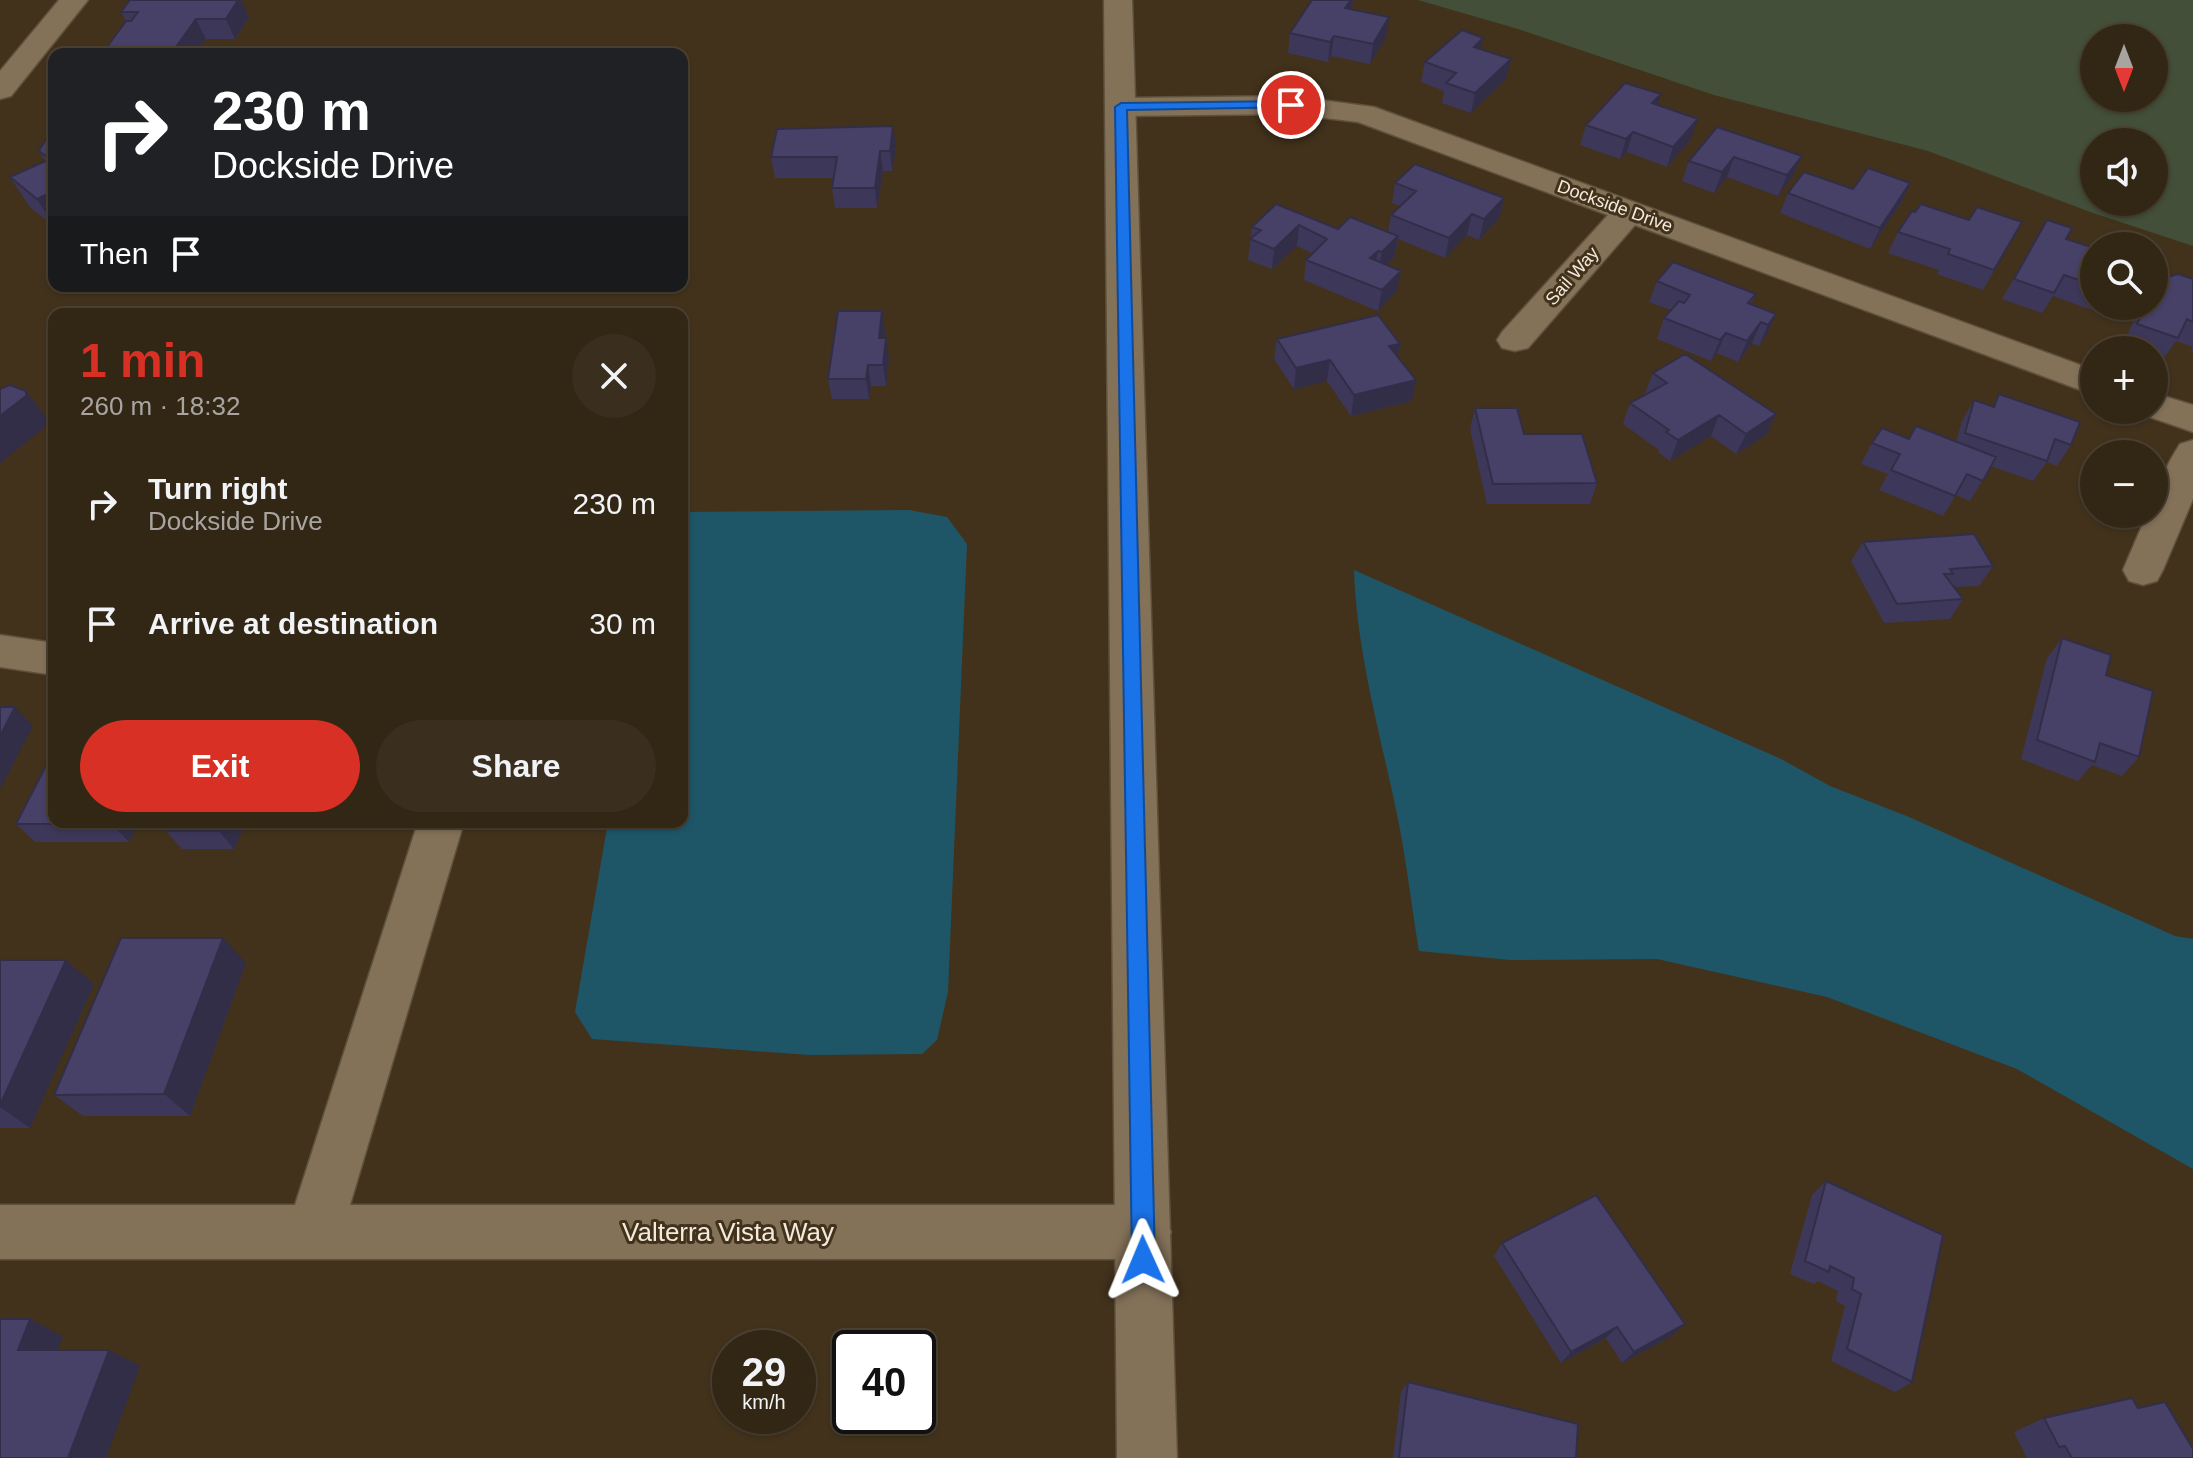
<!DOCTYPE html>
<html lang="en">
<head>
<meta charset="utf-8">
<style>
  :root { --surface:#322615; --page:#3a2e1e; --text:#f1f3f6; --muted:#a8a5a0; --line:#4d4334; --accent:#d93025 }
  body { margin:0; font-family:Arial,sans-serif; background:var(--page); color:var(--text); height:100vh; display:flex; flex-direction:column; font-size:30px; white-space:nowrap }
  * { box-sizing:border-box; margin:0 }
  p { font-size:26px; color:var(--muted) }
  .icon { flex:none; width:44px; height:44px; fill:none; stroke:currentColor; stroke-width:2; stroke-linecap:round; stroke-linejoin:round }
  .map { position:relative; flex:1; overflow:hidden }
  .sheet { position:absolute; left:48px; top:308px; width:640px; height:520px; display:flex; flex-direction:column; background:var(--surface); border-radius:16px; box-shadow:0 2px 6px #0004,0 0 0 2px var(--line) }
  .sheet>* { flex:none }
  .guide { position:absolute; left:48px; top:48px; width:640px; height:244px; border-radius:16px; box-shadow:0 2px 6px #0004,0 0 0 2px var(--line); background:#202124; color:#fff; overflow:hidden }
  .needle { width:52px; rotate:180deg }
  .fabs { position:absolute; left:2080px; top:24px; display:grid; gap:16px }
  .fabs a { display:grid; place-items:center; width:88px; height:88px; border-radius:50%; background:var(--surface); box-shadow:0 2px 6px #0004,0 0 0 2px var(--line); font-size:40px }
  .speed { position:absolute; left:712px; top:1330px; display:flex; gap:16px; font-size:40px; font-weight:700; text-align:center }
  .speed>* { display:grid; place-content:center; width:104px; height:104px; border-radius:50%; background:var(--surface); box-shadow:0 2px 6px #0004,0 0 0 2px var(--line); line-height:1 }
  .speed small { font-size:20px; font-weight:400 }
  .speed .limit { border:4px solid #111; border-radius:12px; background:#fff; color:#111 }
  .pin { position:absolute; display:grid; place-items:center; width:68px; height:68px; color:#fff; margin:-34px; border:4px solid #fff; border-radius:50%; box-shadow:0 2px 8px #0007 }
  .me { position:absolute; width:88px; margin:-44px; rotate:359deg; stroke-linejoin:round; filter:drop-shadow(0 0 6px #0008) }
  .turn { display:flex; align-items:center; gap:28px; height:168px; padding:0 32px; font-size:36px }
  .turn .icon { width:104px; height:104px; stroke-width:2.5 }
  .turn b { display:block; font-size:56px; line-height:68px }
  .then { display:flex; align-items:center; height:76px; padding:0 32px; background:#0003; gap:16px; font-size:30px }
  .round { display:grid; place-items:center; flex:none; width:84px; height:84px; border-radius:42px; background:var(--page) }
  .overview { display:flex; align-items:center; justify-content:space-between; height:136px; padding:0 32px }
  h1 { font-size:48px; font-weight:600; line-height:60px; color:var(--accent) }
  .primary-button { display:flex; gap:16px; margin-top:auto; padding:16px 32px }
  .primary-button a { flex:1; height:92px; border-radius:48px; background:var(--accent); color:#fff; font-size:32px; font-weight:600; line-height:92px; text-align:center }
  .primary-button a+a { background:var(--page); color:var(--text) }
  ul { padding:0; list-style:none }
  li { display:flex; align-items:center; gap:24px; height:120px; padding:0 32px }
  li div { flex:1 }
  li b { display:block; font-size:30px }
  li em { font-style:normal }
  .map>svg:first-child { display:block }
  .green { fill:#434f39; fill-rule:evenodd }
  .water { fill:#1e5667 }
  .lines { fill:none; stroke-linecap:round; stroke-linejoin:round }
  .minor-casing { stroke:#5d503c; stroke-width:3 }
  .tertiary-casing { stroke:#5d503c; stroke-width:3 }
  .minor { fill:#837158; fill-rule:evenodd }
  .tertiary { fill:#837158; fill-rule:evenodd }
  .wall { fill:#3d3859 }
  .shaded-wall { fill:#322e48 }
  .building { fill:#474167; stroke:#322e48; stroke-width:2 }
  .route { fill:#1a73e8; stroke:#114b97; stroke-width:2 }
  .labels { text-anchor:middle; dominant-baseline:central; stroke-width:6; stroke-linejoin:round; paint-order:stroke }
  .far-street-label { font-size:18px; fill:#f4eadc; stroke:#42321c }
  .near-street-label { font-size:26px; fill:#f4eadc; stroke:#42321c }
</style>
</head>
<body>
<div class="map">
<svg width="2193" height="1458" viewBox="0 0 2193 1458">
  <rect width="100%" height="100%" fill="#42321c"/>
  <path class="green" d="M1418,0H2193V246L2093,213L1928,151L1714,95L1518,29ZM2094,38H2154V98H2094ZM2094,142H2154V202H2094Z"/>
  <path class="water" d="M909,510L947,517L967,544L948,992L937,1040L922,1054L809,1055L592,1039L575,1012L608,822H682V512Z
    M1354,570L1781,759L1830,786L1909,817L2175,936L2193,939V1169L2017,1069L1827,997L1657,959L1510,960L1419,951C1412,909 1407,866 1399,824C1382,739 1357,657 1354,570Z"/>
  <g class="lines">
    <g class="minor-casing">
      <path id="minor" d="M59,0H88L11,96L0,99V71Z
        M1291,96L1374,107L2094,370V395L1635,225L1528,348L1515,351L1502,348L1497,340L1502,332L1608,215L1358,122L1291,114L1121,116L1110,113L1106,107L1110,101L1121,98Z
        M2154,393L2193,405V432L2141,414L2139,410H2154Z
        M2193,440V499L2163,570L2157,581L2143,585L2129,581L2123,570L2147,514H2154C2154,490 2167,464 2180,444Z
        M0,635L54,643V675L0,667Z
        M418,822H464L350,1205H1143L1162,1213L1171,1232L1162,1251L1143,1259H0V1205H295Z"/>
    </g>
    <g class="tertiary-casing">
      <path id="tertiary" d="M1104,0H1132L1177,1458H1117Z"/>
    </g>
    <use href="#minor" class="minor"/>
    <use href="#tertiary" class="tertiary"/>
  </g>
  <path class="wall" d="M130,0H241L249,17L235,39H206L195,54H111L107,47L126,21L121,12Z
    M1353,0L1351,9L1386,37L1370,64L1331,56L1328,62L1288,53L1290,33Z
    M1481,49L1506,79L1471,113L1442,103L1444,91L1421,82L1425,62Z
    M1657,105L1691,139L1667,167L1627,152L1620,159L1580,145L1586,125Z
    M1717,127L1793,176L1778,196L1727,177L1714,193L1682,181L1689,161Z
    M54,136V227L29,206L10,177L45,161L39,151Z
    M896,146L892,171H883L877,208H835L832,188L833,178H775L771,157Z
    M1395,183L1504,198L1499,218L1479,240L1467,235L1445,258L1398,239L1395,256L1386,265L1397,291L1378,311L1304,280L1306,260L1313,254L1297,246L1272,269L1248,260L1252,227L1276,204L1338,229L1388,232L1391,215L1400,206L1392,203Z
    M1910,183L1901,203L1870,249L1780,213L1788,193L1853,189Z
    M1969,220L2022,222L1983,290L1937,274L1939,270L1888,253L1898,232Z
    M2047,220L2066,239L2094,248V306H2112L2106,315L2053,296L2042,313L2002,299Z
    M2193,279V352L2191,351L2193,347L2176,341L2163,359L2154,355V350H2139L2123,344L2141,306H2154V285L2158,280Z
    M1657,281L1756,294L1751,304L1776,314L1767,334L1759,346L1752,343L1738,362L1717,353L1711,361L1657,339L1664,318L1671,310L1649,302Z
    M885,331L884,338L889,358L886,386H871L869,399H832L828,379Z
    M1277,339L1400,344L1397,356L1412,401L1351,416L1327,381L1294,389L1274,359Z
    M1653,373L1776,414L1766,435L1736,454L1711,436L1670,461L1658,452L1659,450L1623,424L1630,403L1646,394L1645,393Z
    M1999,394L2071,445L2057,466L2047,462L2033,481L1991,466L1970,501L1956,495L1943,516L1879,490L1888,474L1861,464L1872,443L1909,439L1956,442L1962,421L1974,400L1992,407Z
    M1475,408L1524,434L1597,483L1590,504H1487L1470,429Z
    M1863,542L1993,566L1979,586L1954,587L1963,599L1950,619L1884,623L1851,561Z
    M2062,638L2106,675L2139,757L2122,776L2092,765L2078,781L2021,759L2047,658Z
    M138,822L129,842H35L16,824Z
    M170,822H311L308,829H243L234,849H182L166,831Z
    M0,960L94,984L30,1128H0Z
    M246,963L190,1116H83L54,1095Z
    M1826,1181L1912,1382L1895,1392L1831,1361L1845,1306L1836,1301L1838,1291L1818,1281L1814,1284L1790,1274L1812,1195Z
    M1502,1243L1672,1336L1622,1363L1606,1338L1561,1363L1494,1256Z
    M1408,1382L1576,1458H1393L1401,1392Z
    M2138,1408L2193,1458H2027L2014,1432L2044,1418Z"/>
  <path class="shaded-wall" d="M238,0H241L249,17L235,39L226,19Z
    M1351,0H1353L1351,16L1345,8Z
    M1389,17L1386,37L1370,64L1373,44Z
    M196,19L206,39L195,54H180L176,47Z
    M1334,36L1331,56L1328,62L1330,42Z
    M1483,38L1479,57L1474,47Z
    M1511,59L1506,79L1471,113L1475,93Z
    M1661,94L1654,115L1652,103Z
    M1698,119L1691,139L1667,167L1673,147Z
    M893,126L896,146L892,171L890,151Z
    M1633,132L1627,152L1620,159L1626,139Z
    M880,151L883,171L877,208L875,188Z
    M1802,156L1793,176L1778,196L1787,175Z
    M1734,157L1727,177L1714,193L1722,172Z
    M1910,183L1901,203L1870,249L1880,228Z
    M54,191V226L37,199Z
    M1504,198L1499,218L1479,240L1484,219Z
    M1472,214L1467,235L1445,258L1449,238Z
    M1299,225L1297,246L1272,269L1274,249Z
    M1398,236L1395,256L1378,273L1382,252Z
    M1378,251L1374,271L1370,258Z
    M1401,271L1397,291L1378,311L1382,290Z
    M882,311L885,331L882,358L879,338Z
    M1776,314L1767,334L1759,346L1768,325Z
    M1761,322L1752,343L1738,362L1747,341Z
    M1726,333L1717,353L1711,361L1720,340Z
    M886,338L889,358L886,386L883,365Z
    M1400,344L1396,364L1389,346Z
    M1330,360L1327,381L1294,389L1296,368Z
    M868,365L871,386L869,399L866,379Z
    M1416,380L1412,401L1351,416L1354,395Z
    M26,391L48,420L47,425L0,463V416Z
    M1776,414L1766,435L1736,454L1746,434Z
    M1719,415L1711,436L1670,461L1678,440Z
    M15,707L33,726L0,789V736Z
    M113,822H138L129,842L112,824Z
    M223,822H237L243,829L234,849L219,831Z
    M303,822H311L308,829Z
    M223,938L246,963L190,1116L164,1094Z
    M66,960L94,984L30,1128L0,1107V1105Z
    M30,1319L63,1336L51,1366L18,1350Z
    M1685,1324L1672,1336L1622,1363L1634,1352Z
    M1617,1327L1606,1338L1561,1363L1571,1352Z
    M109,1350L140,1366L106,1458H68Z"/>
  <path class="building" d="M130,0H238L226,19H196L176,47H107L126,21H131L138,12H121Z
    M1312,0H1351L1345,8L1389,17L1373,44L1334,36L1330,42L1290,33Z
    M1462,30L1483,38L1474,47L1511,59L1475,93L1446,83L1456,73L1425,62Z
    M1625,83L1661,94L1652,103L1698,119L1673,147L1633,132L1626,139L1586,125Z
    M893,126L890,151H880L875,188H832L837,157H771L777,129Z
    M1717,127L1802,156L1787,175L1734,157L1722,172L1689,161Z
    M54,136V191L37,199L10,177L50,159L39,151L46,139Z
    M1415,164L1504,198L1484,219L1472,214L1449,238L1391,215L1416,191L1395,183Z
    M1868,168L1910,183L1880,228L1788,193L1804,172L1853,189Z
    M1276,204L1338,229L1350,217L1398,236L1382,252L1378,251L1370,258L1401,271L1382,290L1306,260L1327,239L1299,225L1274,249L1250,239L1261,230L1252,227Z
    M1921,204L1969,220L1977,207L2022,222L1994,270L1948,254L1950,249L1898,232L1912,211L1915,212Z
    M2047,220L2072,228L2066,239L2094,248V285L2064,275L2054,293L2014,279Z
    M1673,262L1756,294L1748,303L1776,314L1768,325L1761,322L1747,341L1726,333L1720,340L1664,318L1679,301L1684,303L1690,295L1657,281Z
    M2178,274L2193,279V322L2187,319L2178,338L2137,324L2145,306H2154V287L2158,280Z
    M838,311H882L879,338H886L883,365H868L866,379H828Z
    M1378,315L1400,344L1389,346L1416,380L1354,395L1330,360L1296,368L1277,339Z
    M1685,354L1776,414L1746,434L1719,415L1678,440L1666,432L1669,430L1630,403L1667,383L1653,373Z
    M10,385L26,391V396L0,416V389Z
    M1999,394L2080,422L2071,445L2055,439L2047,461L1965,433L1974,400L1994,407Z
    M1475,408H1517L1524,434H1582L1597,483L1493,484Z
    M1916,426L1996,457L1983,481L1967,474L1955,496L1891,470L1900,454L1872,443L1882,428L1909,439Z
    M1974,534L1993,566L1950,569L1953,574H1944L1963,599L1897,604L1863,542Z
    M2062,638L2111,655L2106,675L2153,691L2139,757L2100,743L2095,762L2037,740Z
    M0,707H15L0,736Z
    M54,750V822H113L112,824H16Z
    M170,822H223L219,831H166Z
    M121,938H223L164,1094L54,1095Z
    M0,960H66L0,1105Z
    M1826,1181L1943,1235L1912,1382L1847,1349L1861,1294L1852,1289L1854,1278L1830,1266L1829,1272L1805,1261Z
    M1596,1195L1685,1324L1634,1352L1617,1327L1571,1352L1502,1243Z
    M0,1319H30L18,1350H109L68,1458H0Z
    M1408,1382L1578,1424L1576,1458H1399Z
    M2132,1398L2138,1408L2165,1402L2193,1449V1458H2072L2065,1446L2059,1447L2044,1418Z"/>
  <path class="route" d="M1291,101L1295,102V107L1127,110L1155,1260L1151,1268L1143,1271L1135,1268L1132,1260L1115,107L1121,103Z"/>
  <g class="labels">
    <g class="far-street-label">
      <text transform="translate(1615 206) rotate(20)">Dockside Drive</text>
      <text transform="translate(1572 276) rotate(-49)">Sail Way</text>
    </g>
    <g class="near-street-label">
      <text x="728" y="1232">Valterra Vista Way</text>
    </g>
  </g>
</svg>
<div class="fabs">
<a><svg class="needle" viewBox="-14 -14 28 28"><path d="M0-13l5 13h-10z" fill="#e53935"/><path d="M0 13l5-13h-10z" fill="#a8a5a0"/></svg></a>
<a><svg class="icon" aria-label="sound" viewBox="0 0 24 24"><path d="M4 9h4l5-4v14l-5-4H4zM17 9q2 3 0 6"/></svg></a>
<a><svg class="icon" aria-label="search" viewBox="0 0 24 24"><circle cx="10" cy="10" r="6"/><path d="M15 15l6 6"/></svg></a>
<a>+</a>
<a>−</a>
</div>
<div class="speed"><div>29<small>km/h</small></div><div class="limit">40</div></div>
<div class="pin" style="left:1291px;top:105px;background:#d93025"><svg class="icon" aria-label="arrive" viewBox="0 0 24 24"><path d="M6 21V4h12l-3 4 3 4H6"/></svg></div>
<svg class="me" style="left:1143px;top:1260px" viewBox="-20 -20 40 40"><path d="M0-17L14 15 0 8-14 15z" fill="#1a73e8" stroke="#fff" stroke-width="4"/></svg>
<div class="guide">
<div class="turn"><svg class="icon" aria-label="right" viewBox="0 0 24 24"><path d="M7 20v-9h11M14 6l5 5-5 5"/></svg><div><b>230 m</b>Dockside Drive</div></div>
<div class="then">Then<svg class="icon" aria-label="arrive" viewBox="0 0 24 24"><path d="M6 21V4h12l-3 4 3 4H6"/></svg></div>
</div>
<section class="sheet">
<div class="overview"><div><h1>1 min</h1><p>260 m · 18:32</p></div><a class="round"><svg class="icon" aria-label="close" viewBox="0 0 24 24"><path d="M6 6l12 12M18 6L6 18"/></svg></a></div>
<ul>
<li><svg class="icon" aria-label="right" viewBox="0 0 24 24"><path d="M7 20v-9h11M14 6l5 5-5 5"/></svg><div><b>Turn right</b><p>Dockside Drive</p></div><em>230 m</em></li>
<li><svg class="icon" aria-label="arrive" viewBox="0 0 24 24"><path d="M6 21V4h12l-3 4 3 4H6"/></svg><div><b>Arrive at destination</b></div><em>30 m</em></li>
</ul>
<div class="primary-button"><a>Exit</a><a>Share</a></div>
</section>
</div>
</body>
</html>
